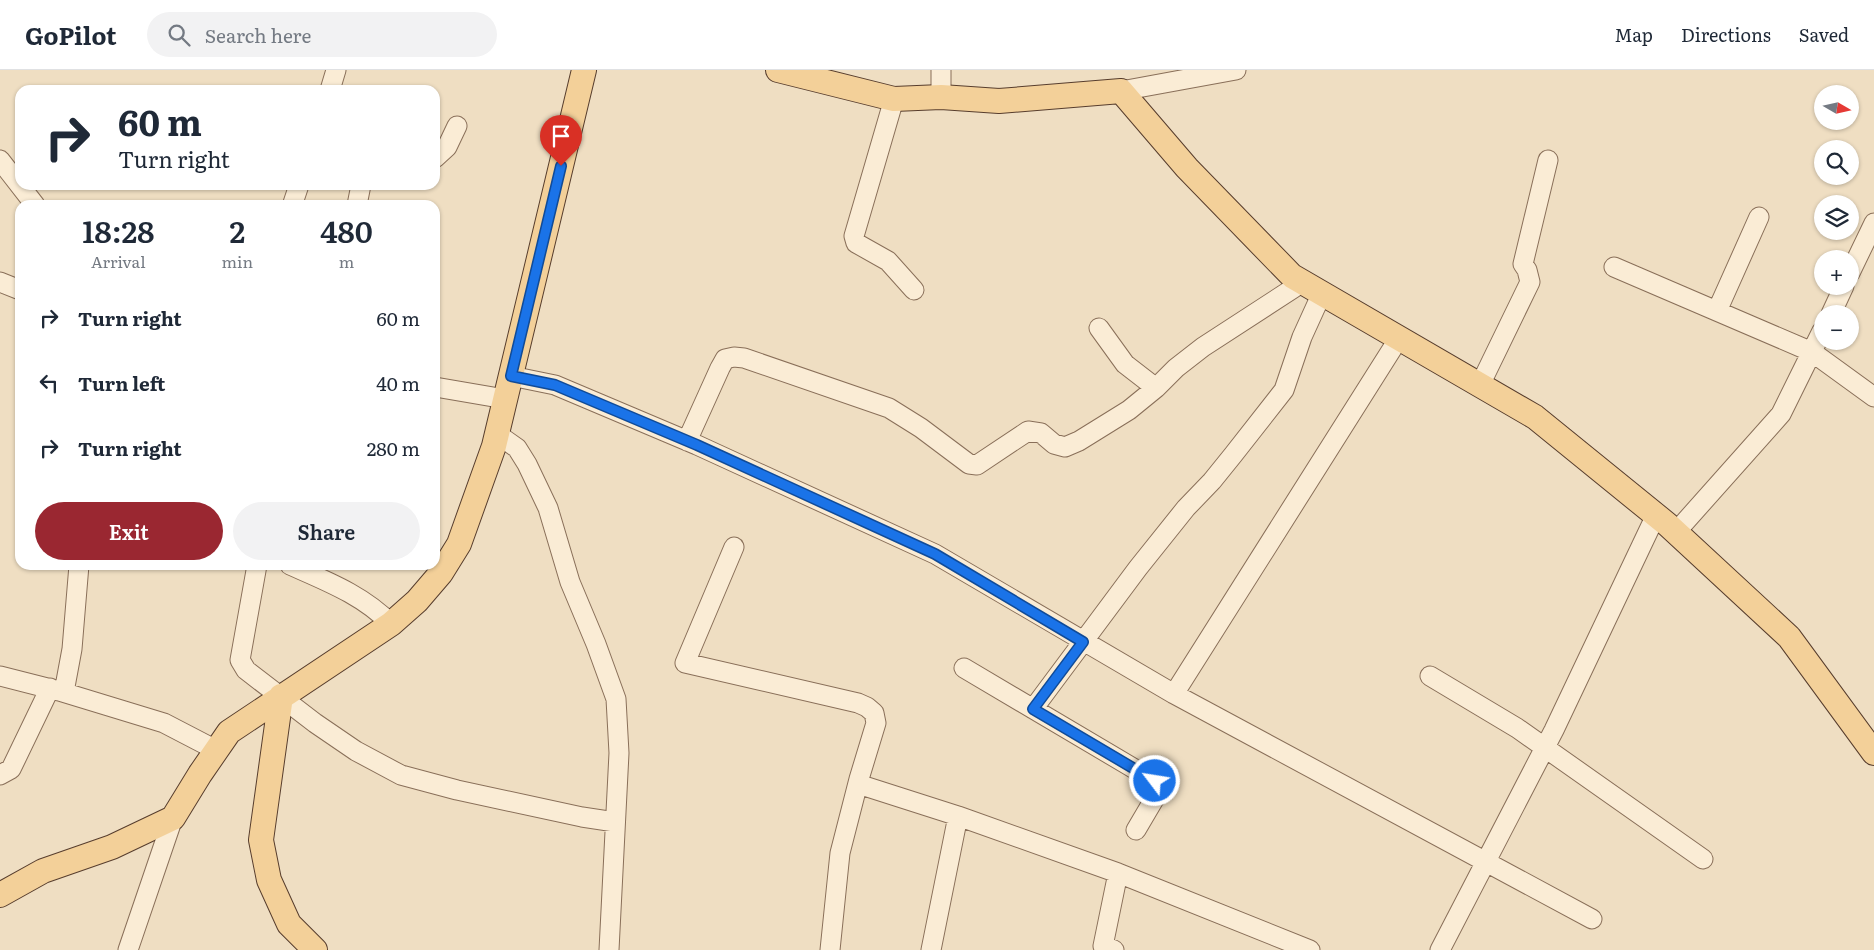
<!DOCTYPE html>
<html lang="en">
<head>
<meta charset="utf-8">
<style>
  :root { --surface:#fff; --page:#f2f2f3; --text:#1f2937; --muted:#747a83; --line:#e0e1e3; --accent:#9a2731 }
  body { margin:0; font-family:Literata,serif; background:var(--page); color:var(--text); height:100vh; display:flex; flex-direction:column; font-size:19px; white-space:nowrap }
  * { box-sizing:border-box; margin:0 }
  p { font-size:16px; color:var(--muted) }
  .icon { flex:none; width:28px; height:28px; fill:none; stroke:currentColor; stroke-width:2; stroke-linecap:round; stroke-linejoin:round }
  .map { position:relative; flex:1; overflow:hidden }
  .side { position:absolute; left:15px; top:130px; width:425px; height:370px; display:flex; flex-direction:column; background:var(--surface); border-radius:15px; box-shadow:0 1px 4px #0004 }
  .side>* { flex:none }
  .guide { position:absolute; left:15px; top:15px; width:425px; height:105px; border-radius:15px; box-shadow:0 1px 4px #0004; background:#fff; color:var(--text); overflow:hidden }
  .needle { width:32px; rotate:99deg }
  .buttons { position:absolute; left:1814px; top:15px; display:grid; gap:10px }
  .buttons a { display:grid; place-items:center; width:45px; height:45px; border-radius:50%; background:var(--surface); box-shadow:0 1px 4px #0004; font-size:25px }
  .pin { position:absolute; display:grid; place-items:center; width:42px; height:42px; color:#fff; margin:-51px -21px; border-radius:50% 50% 50% 0; rotate:-45deg; box-shadow:0 0 5px #0007 }
  .pin .icon { rotate:45deg }
  .me { position:absolute; width:55px; margin:-28px; rotate:301deg; stroke-linejoin:round; filter:drop-shadow(0 0 4px #0008) }
  .turn { display:flex; align-items:center; gap:18px; height:105px; padding:0 20px; font-size:22px }
  .turn .icon { width:65px; height:65px; stroke-width:2.5 }
  .turn b { display:block; font-size:35px; line-height:42px }
  .eta { display:flex; justify-content:space-evenly; align-items:center; height:85px; text-align:center }
  .eta b { font-size:30px; font-weight:600; line-height:35px }
  .action { display:flex; gap:10px; margin-top:auto; padding:10px 20px }
  .action a { flex:1; height:58px; border-radius:30px; background:var(--accent); color:#fff; font-size:20px; font-weight:600; line-height:58px; text-align:center }
  .action a+a { background:var(--page); color:var(--text) }
  ul { padding:0; list-style:none }
  li { display:flex; align-items:center; gap:15px; height:65px; padding:0 20px }
  li div { flex:1 }
  li b { display:block; font-size:19px }
  li em { font-style:normal }
  header { display:flex; align-items:center; gap:30px; box-sizing:border-box; height:70px; padding:0 25px; background:var(--surface); border-bottom:1px solid var(--line) }
  header strong { font-size:24px }
  nav { display:flex; gap:28px; margin-inline-start:auto; font-size:18px }
  .search { width:350px; height:45px; background:var(--page); display:flex; align-items:center; gap:12px; box-sizing:border-box; padding:0 18px; border-radius:28px; color:var(--muted); font-size:19px }
  .map>svg:first-child { display:block }
  .lines { fill:none; stroke-linecap:round; stroke-linejoin:round }
  .minor-casing { stroke:#896f59; stroke-width:21 }
  .major-casing { stroke:#573d2d; stroke-width:26 }
  .minor { stroke:#faecd5; stroke-width:19 }
  .major { stroke:#f3d099; stroke-width:24 }
  .route-casing { stroke:#114b97; stroke-width:12 }
  .route { stroke:#1a73e8; stroke-width:9 }
</style>
</head>
<body>
<header>
<strong>GoPilot</strong>
<div class="search"><svg class="icon" aria-label="search" viewBox="0 0 24 24"><circle cx="10" cy="10" r="6"/><path d="M15 15l6 6"/></svg>Search here</div>
<nav><a>Map</a><a>Directions</a><a>Saved</a></nav>
</header>
<div class="map">
<svg width="1874" height="880" viewBox="0 0 1874 880">
  <rect width="100%" height="100%" fill="#efdec2"/>
  <g class="lines">
    <g class="minor-casing">
      <path id="minor" d="M330,20L336,0
        M1121,21L1236,0
        M941,27V0
        M894,29L854,166L856,173L888,191L914,220
        M435,88L447,77L457,56
        M0,90L35,135
        M293,133L299,115
        M357,135L361,115
        M1614,197L1812,282L1874,327
        M1850,203L1874,153
        M0,212L20,220
        M1717,241L1759,147
        M1831,244L1844,216
        M1099,258L1125,294L1156,318
        M511,306L555,315L697,375L935,484L1174,624L1592,849
        M1480,315L1530,212L1527,200L1523,194L1548,90
        M435,317L505,329
        M497,364L517,378L527,394L548,438L570,512L596,574L616,629L619,683L609,880
        M687,371L720,298L725,289L734,287L744,288L889,338L921,358L969,394L977,395L1028,361L1041,363L1054,374L1065,377L1079,371L1129,340L1156,318L1176,298L1203,277L1303,212
        M1676,462L1781,344L1822,261
        M734,477L685,593L858,633L867,637L874,643L876,653L859,709L840,783L830,880
        M257,495L240,590L246,600L315,653L356,681L401,705L457,720L582,747L615,752
        M290,495C326,511 363,525 391,554
        M964,598L1155,711L1158,717L1156,726L1136,760
        M0,606L59,621L164,653L216,680
        M1430,606L1517,658L1703,789
        M64,622L72,579L79,495
        M1174,624L1399,268
        M1033,639L1138,498L1186,438L1212,411L1233,385L1284,320L1302,267L1322,223
        M0,705L11,699L50,618
        M858,714L958,746L1118,803L1310,880
        M128,880L173,748
        M931,880L958,746
        M1114,880L1103,876L1118,803
        M1440,880L1554,660L1656,445"/>
    </g>
    <g class="major-casing">
      <path id="major" d="M778,0L894,29L941,27L999,31L1121,21L1187,98L1292,206L1535,347L1668,455L1789,567L1874,683
        M281,626L261,770L269,810L289,854L315,880
        M0,825L43,801L112,777L173,748L200,704L229,662L391,554L417,531L441,503L459,474L494,376L584,0"/>
    </g>
    <use href="#minor" class="minor"/>
    <use href="#major" class="major"/>
  </g>
  <g class="lines">
    <g class="route-casing">
      <path id="route" d="M561,96L511,306L555,315L697,375L935,484L1083,572L1033,639L1155,711"/>
    </g>
    <use href="#route" class="route"/>
  </g>
</svg>
<div class="buttons">
<a><svg class="needle" viewBox="-14 -14 28 28"><path d="M0-13l5 13h-10z" fill="#e53935"/><path d="M0 13l5-13h-10z" fill="#747a83"/></svg></a>
<a><svg class="icon" aria-label="search" viewBox="0 0 24 24"><circle cx="10" cy="10" r="6"/><path d="M15 15l6 6"/></svg></a>
<a><svg class="icon" aria-label="layers" viewBox="0 0 24 24"><path d="M12 4l9 5-9 5-9-5zM3 14l9 5 9-5"/></svg></a>
<a>+</a>
<a>−</a>
</div>
<div class="pin" style="left:561px;top:96px;background:#d93025"><svg class="icon" aria-label="arrive" viewBox="0 0 24 24"><path d="M6 21V4h12l-3 4 3 4H6"/></svg></div>
<svg class="me" style="left:1155px;top:711px" viewBox="-20 -20 40 40"><circle r="17" fill="#1a73e8" stroke="#fff" stroke-width="3"/><path d="M0-11L8 9 0 5-8 9z" fill="#fff"/></svg>
<div class="guide">
<div class="turn"><svg class="icon" aria-label="right" viewBox="0 0 24 24"><path d="M7 20v-9h11M14 6l5 5-5 5"/></svg><div><b>60 m</b>Turn right</div></div>
</div>
<section class="side">
<div class="eta">
<div><b>18:28</b><p>Arrival</p></div>
<div><b>2</b><p>min</p></div>
<div><b>480</b><p>m</p></div>
</div>
<ul>
<li><svg class="icon" aria-label="right" viewBox="0 0 24 24"><path d="M7 20v-9h11M14 6l5 5-5 5"/></svg><div><b>Turn right</b></div><em>60 m</em></li>
<li><svg class="icon" aria-label="left" viewBox="0 0 24 24"><path d="M17 20v-9H6M10 6l-5 5 5 5"/></svg><div><b>Turn left</b></div><em>40 m</em></li>
<li><svg class="icon" aria-label="right" viewBox="0 0 24 24"><path d="M7 20v-9h11M14 6l5 5-5 5"/></svg><div><b>Turn right</b></div><em>280 m</em></li>
</ul>
<div class="action"><a>Exit</a><a>Share</a></div>
</section>
</div>
</body>
</html>
